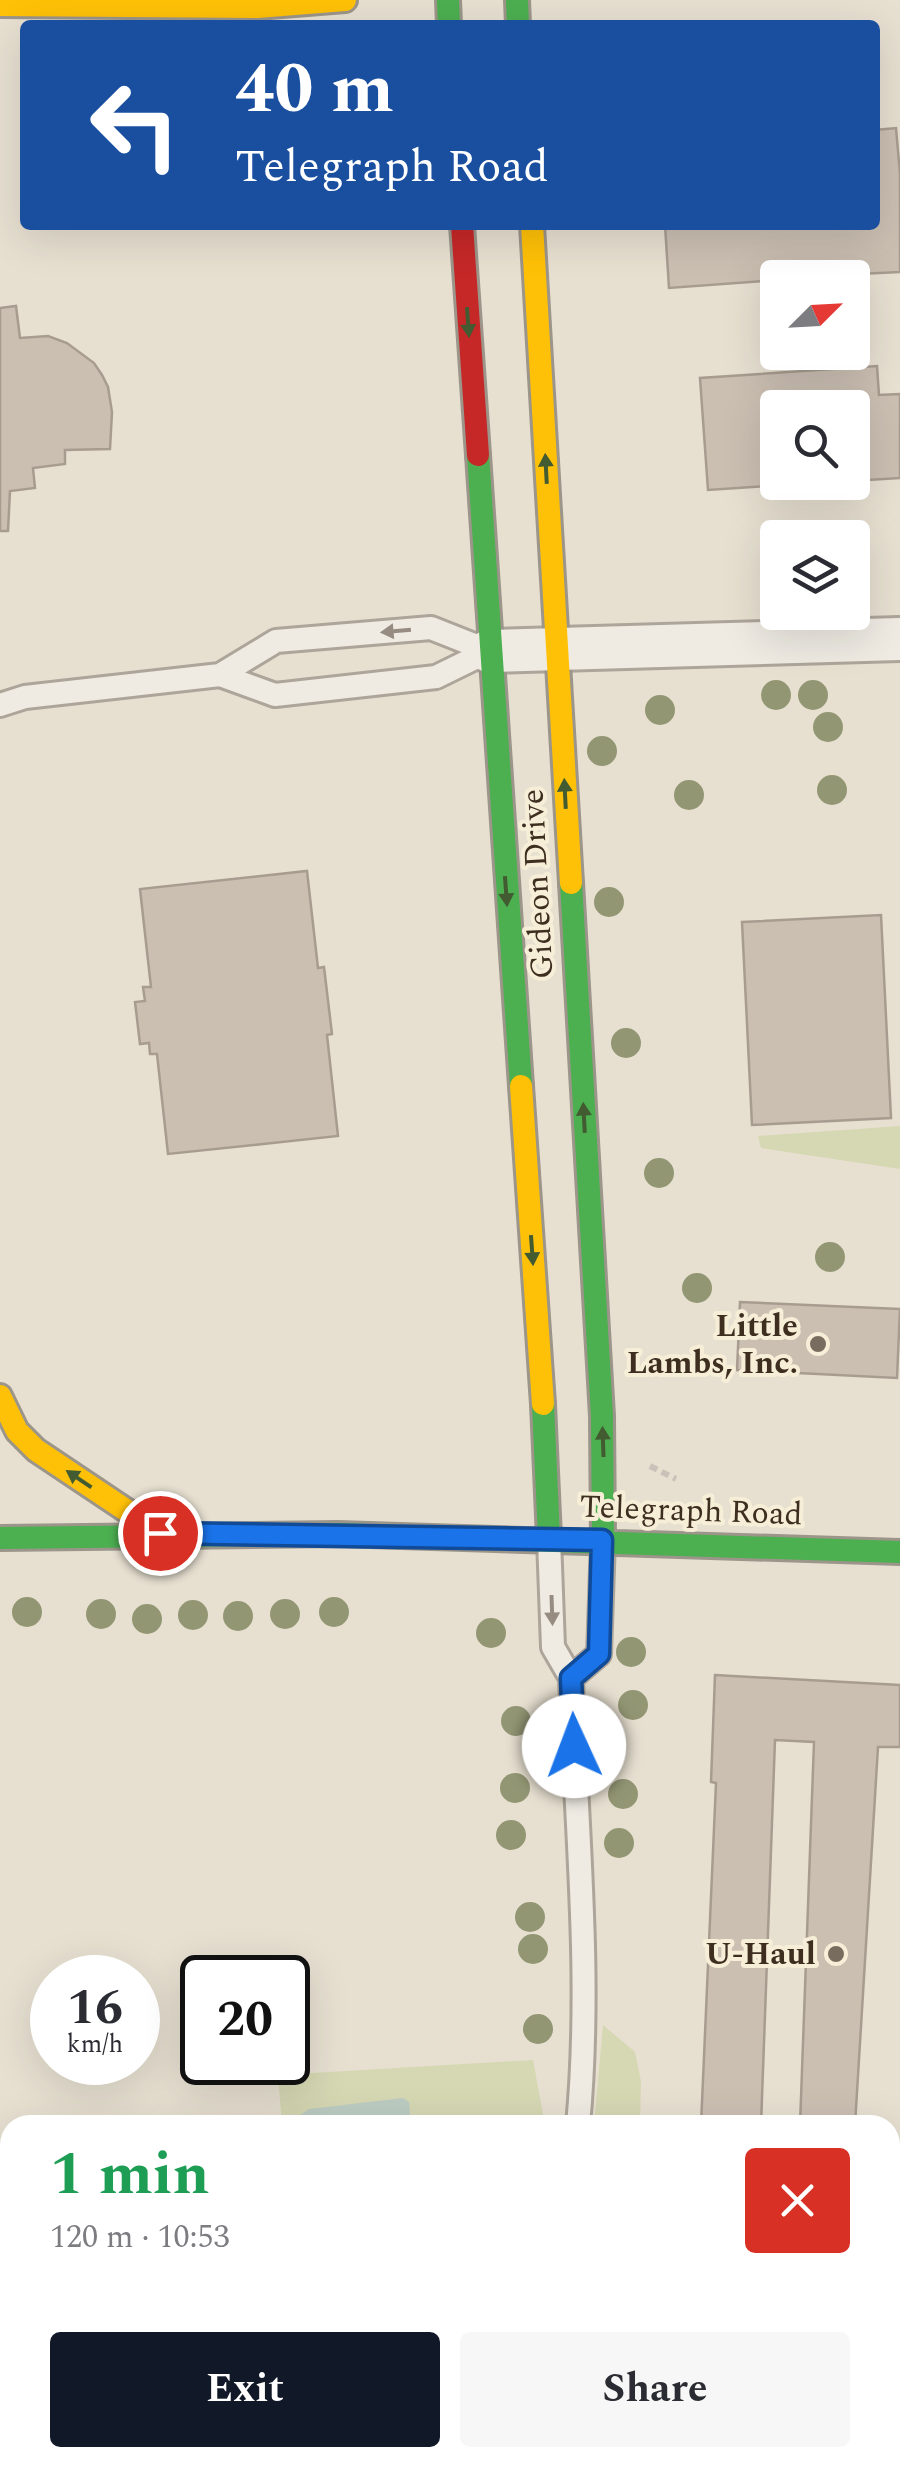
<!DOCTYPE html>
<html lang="en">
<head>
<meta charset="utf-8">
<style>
  :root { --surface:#fff; --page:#f7f7f7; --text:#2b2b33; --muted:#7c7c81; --accent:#111827 }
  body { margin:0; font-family:Spectral,serif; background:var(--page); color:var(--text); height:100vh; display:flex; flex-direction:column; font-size:38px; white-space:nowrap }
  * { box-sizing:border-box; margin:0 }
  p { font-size:32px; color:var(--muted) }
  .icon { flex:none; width:55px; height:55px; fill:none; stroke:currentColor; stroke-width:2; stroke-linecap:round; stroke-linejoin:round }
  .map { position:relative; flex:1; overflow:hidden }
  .drawer { position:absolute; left:0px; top:2115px; width:900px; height:352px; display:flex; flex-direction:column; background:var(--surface); border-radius:30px 30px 0 0; box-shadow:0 10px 40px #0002 }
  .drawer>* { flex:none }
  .guide { position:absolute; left:20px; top:20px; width:860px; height:210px; border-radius:10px; box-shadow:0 10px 40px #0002; background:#1a4fa0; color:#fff; overflow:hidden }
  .needle { width:65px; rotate:66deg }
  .controls { position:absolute; left:760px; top:260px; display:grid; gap:20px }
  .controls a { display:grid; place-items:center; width:110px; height:110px; border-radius:10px; background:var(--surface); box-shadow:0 10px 40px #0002; font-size:50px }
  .speed { position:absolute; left:30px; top:1955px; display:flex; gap:20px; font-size:50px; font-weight:700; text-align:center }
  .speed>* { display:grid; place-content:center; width:130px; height:130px; border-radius:50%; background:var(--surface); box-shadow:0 10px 40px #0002; line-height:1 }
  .speed small { font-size:25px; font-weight:400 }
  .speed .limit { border:5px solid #111; border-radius:15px; background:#fff; color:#111 }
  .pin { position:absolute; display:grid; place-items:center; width:85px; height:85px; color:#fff; margin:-42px; border:5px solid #fff; border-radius:50%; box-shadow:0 2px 10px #0007 }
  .me { position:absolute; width:110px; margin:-55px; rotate:358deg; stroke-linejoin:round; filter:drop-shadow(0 0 8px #0008) }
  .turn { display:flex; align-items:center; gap:35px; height:210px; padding:0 50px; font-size:45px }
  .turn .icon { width:130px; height:130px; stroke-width:2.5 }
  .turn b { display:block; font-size:70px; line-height:85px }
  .round { display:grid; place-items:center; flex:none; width:105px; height:105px; border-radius:10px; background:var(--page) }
  .overview { display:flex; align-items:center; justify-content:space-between; height:170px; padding:0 50px }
  h1 { font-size:60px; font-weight:700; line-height:75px; color:#1e9e55 }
  .cta { display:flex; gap:20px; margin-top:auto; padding:20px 50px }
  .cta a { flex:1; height:115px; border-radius:10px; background:var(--accent); color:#fff; font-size:40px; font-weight:700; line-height:115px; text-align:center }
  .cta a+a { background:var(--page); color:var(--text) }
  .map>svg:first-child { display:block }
  .green { fill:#d6d7b3 }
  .water { fill:#bcccc2 }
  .building { fill:#cbbfb2; stroke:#a89c90; stroke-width:2.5 }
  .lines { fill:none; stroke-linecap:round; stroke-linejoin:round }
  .lane-casing { stroke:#ada599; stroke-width:28 }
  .street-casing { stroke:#ada599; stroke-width:48 }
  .fast-casing { stroke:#9c958a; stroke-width:28 }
  .slow-casing { stroke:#9c958a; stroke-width:28 }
  .jam-casing { stroke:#9c958a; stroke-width:28 }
  .path { stroke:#c8c2b9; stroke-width:6; stroke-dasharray:8 5; stroke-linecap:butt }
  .lane { stroke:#efebe3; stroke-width:22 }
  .street { stroke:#efebe3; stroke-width:42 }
  .fast { stroke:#4caf50; stroke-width:22 }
  .slow { stroke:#ffc107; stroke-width:22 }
  .jam { stroke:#c62828; stroke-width:22 }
  .tree { fill:#929673 }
  .oneway { fill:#425b31 }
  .oneway2 { fill:#968c82 }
  .route-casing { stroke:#114b97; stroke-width:25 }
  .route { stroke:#1a73e8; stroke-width:18 }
  .poi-dot { fill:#786c5e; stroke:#f7eed8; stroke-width:4 }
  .labels { text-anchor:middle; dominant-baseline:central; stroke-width:8; stroke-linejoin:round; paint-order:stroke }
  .street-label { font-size:32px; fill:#3d2e20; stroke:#f7eed8 }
  .poi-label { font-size:32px; font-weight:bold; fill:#3d2e20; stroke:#f7eed8; text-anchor:end }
</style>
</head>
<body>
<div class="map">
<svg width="900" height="2467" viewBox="0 0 900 2467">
  <rect width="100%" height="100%" fill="#e7e0d1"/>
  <path class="green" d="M900,1126V1169L761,1148L758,1136Z
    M603,2025L635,2052L641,2081L640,2125H594Z
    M533,2060L545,2125H282L278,2075Z
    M10,2263V2348L0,2349V2264Z"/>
  <path class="water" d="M403,2098L409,2102L411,2125H298L299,2116L309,2109Z"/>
  <path class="building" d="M896,128L900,174V272L778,278V280L669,288L665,225H875V130Z
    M16,306L20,338L48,336L67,343L94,363L102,375L108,387L112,412L110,449L65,450V464L33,468L35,488L10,491L8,531H0V308Z
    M877,366L879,395L900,394V478L852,481V408H778V482H824L708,490L700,378Z
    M307,871L318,968L324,967L332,1034L327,1035L338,1136L168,1154L157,1054H150L149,1043L140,1044L135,1002L145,1001L143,987H151L140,889Z
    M881,915L891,1118L752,1125L742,922Z
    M740,1302L900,1309L897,1378L737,1370Z
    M715,1675L900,1685V1747H878L855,2125H800L814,1742L775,1740L761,2125H701L716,1783L711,1782Z"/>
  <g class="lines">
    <g class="lane-casing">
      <path id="lane" d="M220,675L275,695L436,677L489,651
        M0,705L25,697L220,675L276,641L431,628L489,651
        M549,1539L553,1647L571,1678C576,1826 592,1977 578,2125
        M571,1678L599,1654L603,1540"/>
    </g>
    <g class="street-casing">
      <path id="street" d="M489,651L900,639"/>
    </g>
    <g class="fast-casing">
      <path id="fast" d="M448,0L449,25
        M517,0L518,25
        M478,455L521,1086
        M571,883L602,1416L603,1540
        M543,1404L549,1538
        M0,1538L338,1534L900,1552
        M890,2342L900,2341
        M0,2401L10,2400
        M403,2467L478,2458"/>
    </g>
    <g class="slow-casing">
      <path id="slow" d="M0,5L257,7L345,0
        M532,225L571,883
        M521,1086L543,1404
        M0,1396L17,1431L36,1450L160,1533
        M890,2406L900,2405"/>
    </g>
    <g class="jam-casing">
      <path id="jam" d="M462,225L478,455"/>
    </g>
    <path class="path" d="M650,1466L676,1479"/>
    <use href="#lane" class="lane"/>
    <use href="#street" class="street"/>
    <use href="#fast" class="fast"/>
    <use href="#slow" class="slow"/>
    <use href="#jam" class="jam"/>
  </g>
  <g class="tree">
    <circle cx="776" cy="695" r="15"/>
    <circle cx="813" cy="695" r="15"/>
    <circle cx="660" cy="710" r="15"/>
    <circle cx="828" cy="727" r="15"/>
    <circle cx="602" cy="751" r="15"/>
    <circle cx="832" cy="790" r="15"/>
    <circle cx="689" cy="795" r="15"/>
    <circle cx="609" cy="902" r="15"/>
    <circle cx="626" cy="1043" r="15"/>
    <circle cx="659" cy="1173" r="15"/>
    <circle cx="830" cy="1257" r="15"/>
    <circle cx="697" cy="1288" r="15"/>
    <circle cx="27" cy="1612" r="15"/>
    <circle cx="334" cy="1612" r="15"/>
    <circle cx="101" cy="1614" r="15"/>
    <circle cx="285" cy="1614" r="15"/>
    <circle cx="193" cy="1615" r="15"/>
    <circle cx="238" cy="1616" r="15"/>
    <circle cx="147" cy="1619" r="15"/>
    <circle cx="491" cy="1633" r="15"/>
    <circle cx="631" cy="1652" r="15"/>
    <circle cx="633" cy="1705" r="15"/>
    <circle cx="516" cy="1721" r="15"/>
    <circle cx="515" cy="1788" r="15"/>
    <circle cx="623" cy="1794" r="15"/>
    <circle cx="511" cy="1835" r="15"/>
    <circle cx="619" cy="1843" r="15"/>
    <circle cx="530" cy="1917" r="15"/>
    <circle cx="533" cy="1949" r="15"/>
    <circle cx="538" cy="2029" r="15"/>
  </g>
  <defs><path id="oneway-solid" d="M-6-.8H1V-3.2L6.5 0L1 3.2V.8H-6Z" transform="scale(2.5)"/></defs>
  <g class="oneway">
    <use href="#oneway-solid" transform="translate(468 322) rotate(86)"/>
    <use href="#oneway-solid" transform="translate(546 469) rotate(-93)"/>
    <use href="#oneway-solid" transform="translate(565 794) rotate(-93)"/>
    <use href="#oneway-solid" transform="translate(506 891) rotate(86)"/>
    <use href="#oneway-solid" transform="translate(584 1118) rotate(-93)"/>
    <use href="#oneway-solid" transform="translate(532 1250) rotate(86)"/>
    <use href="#oneway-solid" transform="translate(603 1442) rotate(-92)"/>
    <use href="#oneway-solid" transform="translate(79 1479) rotate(-146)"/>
  </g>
  <g class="oneway2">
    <use href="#oneway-solid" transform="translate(396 631) rotate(175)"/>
    <use href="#oneway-solid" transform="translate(552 1610) rotate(88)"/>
  </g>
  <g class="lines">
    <g class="route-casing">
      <path id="route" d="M160,1533L602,1540L599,1654L571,1678L574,1746"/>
    </g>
    <use href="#route" class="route"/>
  </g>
  <g class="poi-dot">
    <circle cx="818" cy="1344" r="10"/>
    <circle cx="836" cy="1954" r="10"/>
  </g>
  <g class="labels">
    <g class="street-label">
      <text transform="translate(538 884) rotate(-93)">Gideon Drive</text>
      <text transform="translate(691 1511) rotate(2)">Telegraph Road</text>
    </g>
    <g class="poi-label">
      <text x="798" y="1326">Little<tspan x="798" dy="37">Lambs, Inc.</tspan></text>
      <text x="816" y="1954">U-Haul</text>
    </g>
  </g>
</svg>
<div class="controls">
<a><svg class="needle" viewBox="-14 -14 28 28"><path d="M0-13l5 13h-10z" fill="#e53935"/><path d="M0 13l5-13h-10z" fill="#7c7c81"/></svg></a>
<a><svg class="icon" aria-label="search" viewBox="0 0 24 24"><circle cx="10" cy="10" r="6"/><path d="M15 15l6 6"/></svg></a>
<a><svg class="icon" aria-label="layers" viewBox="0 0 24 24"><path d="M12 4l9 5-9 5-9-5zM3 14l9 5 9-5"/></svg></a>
</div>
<div class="speed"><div>16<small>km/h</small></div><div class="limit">20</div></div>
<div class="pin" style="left:160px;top:1533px;background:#d93025"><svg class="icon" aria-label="arrive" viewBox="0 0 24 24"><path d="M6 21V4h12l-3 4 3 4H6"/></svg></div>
<svg class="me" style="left:574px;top:1746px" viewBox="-20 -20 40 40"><circle r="19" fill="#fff"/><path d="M0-13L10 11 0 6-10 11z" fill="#1a73e8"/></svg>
<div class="guide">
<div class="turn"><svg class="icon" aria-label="left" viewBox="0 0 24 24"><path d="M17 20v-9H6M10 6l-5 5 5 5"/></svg><div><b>40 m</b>Telegraph Road</div></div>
</div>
<section class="drawer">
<div class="overview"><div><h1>1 min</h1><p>120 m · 10:53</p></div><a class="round" style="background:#d93025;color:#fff"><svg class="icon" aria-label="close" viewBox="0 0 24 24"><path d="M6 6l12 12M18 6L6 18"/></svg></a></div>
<div class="cta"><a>Exit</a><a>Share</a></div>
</section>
</div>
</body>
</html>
